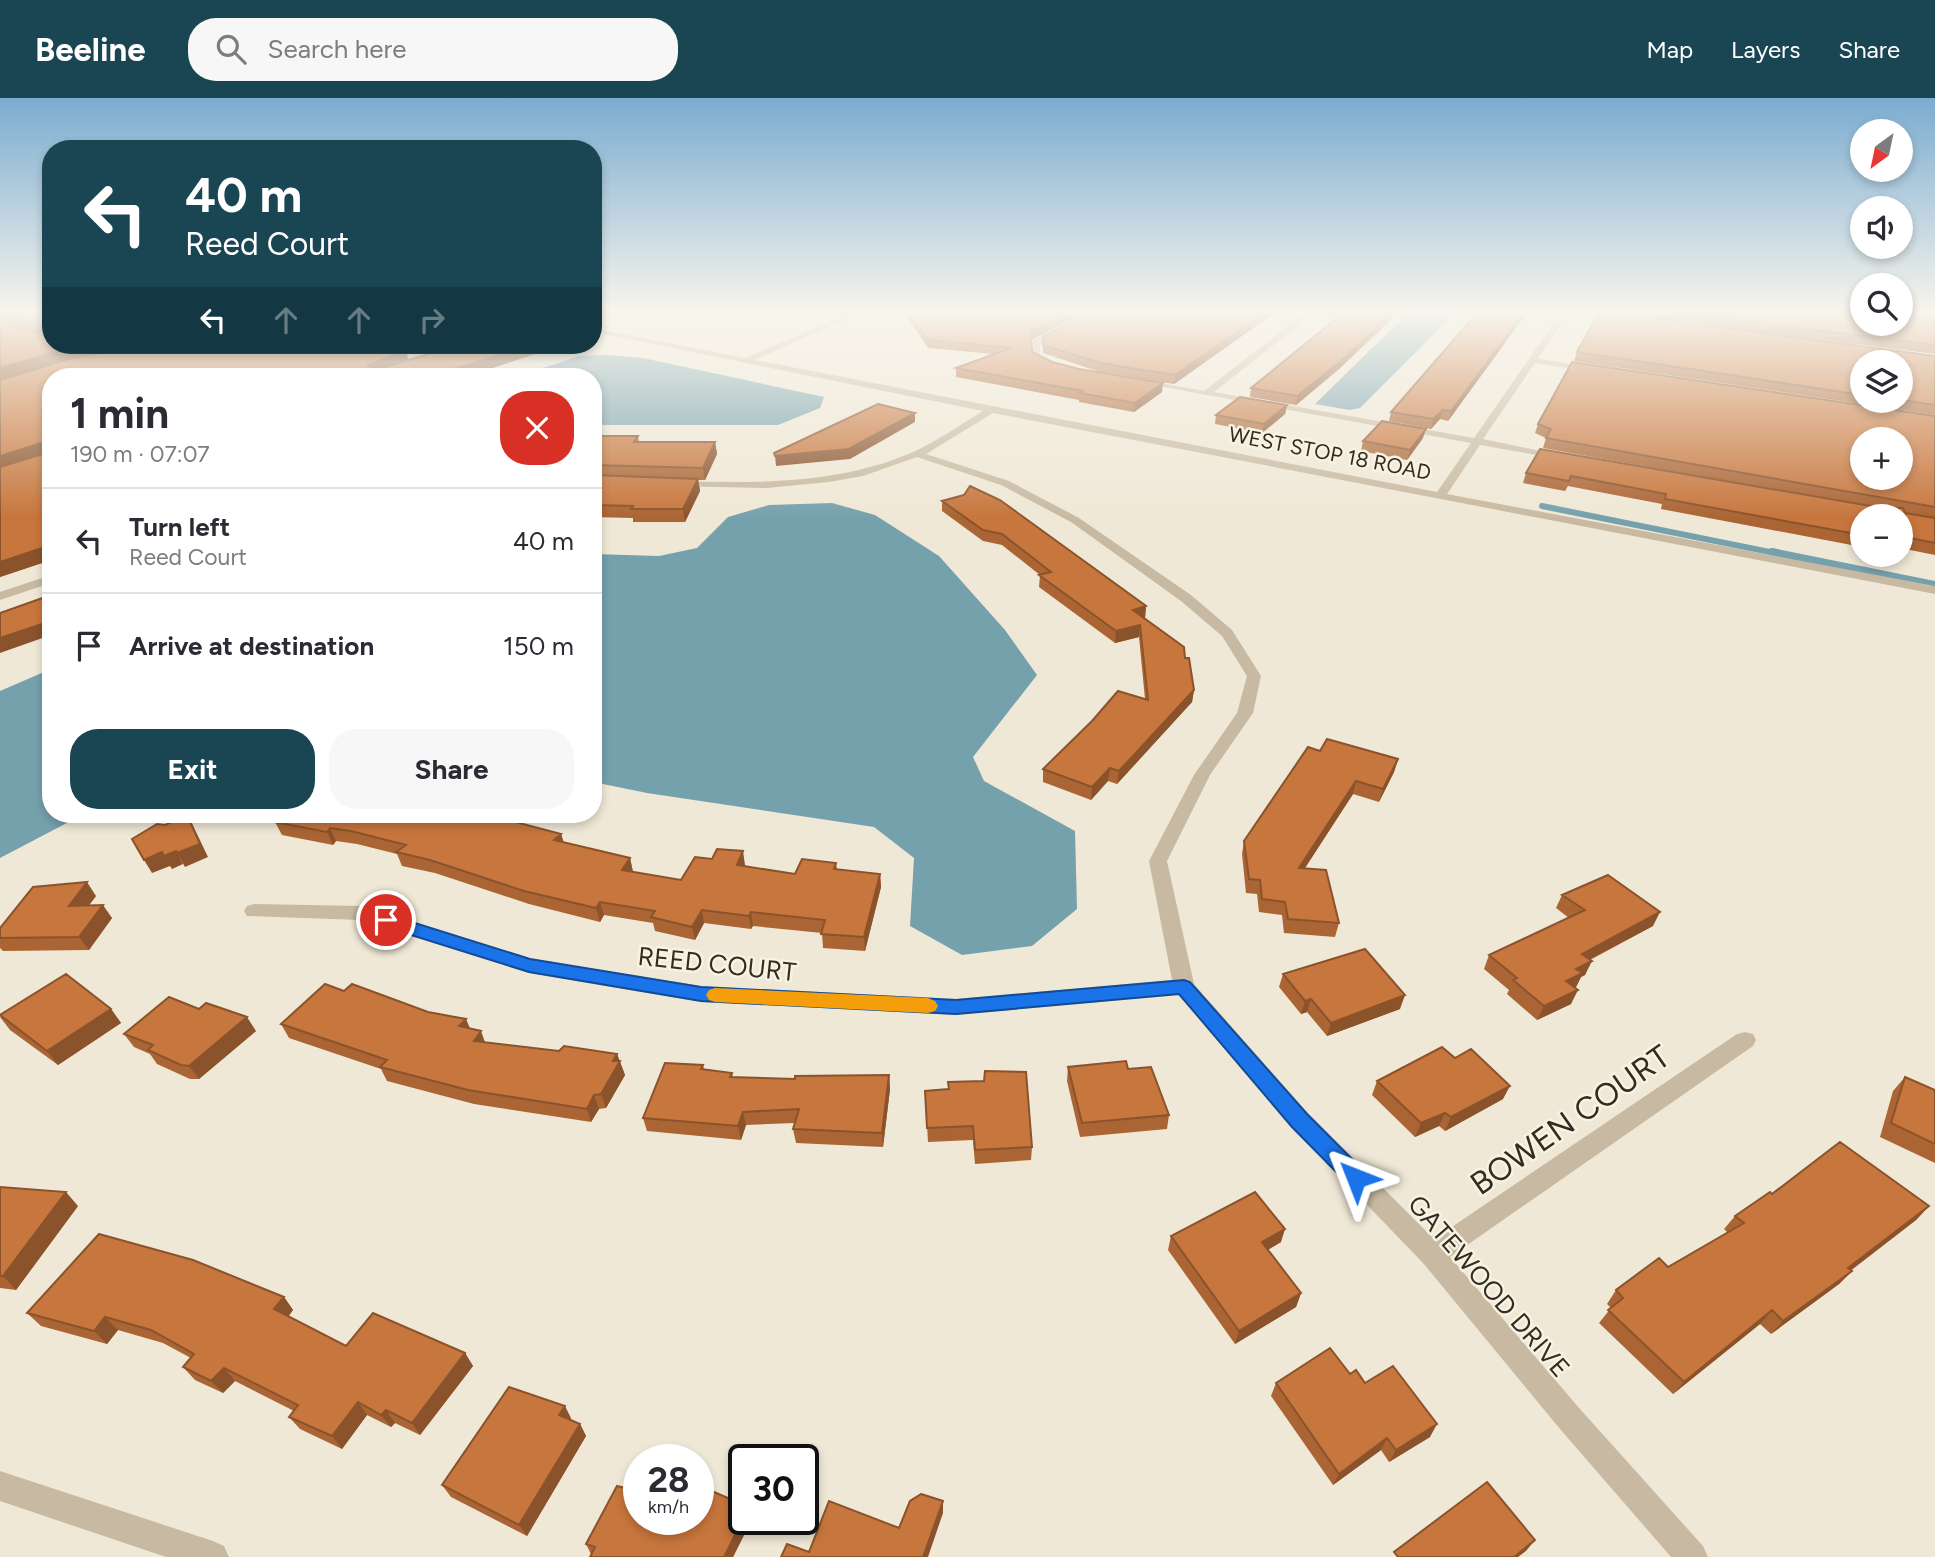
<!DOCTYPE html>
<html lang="en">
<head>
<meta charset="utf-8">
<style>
  :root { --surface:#fff; --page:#f7f7f7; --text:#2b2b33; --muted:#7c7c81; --line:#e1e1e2; --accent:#1a4654 }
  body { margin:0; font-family:Figtree,sans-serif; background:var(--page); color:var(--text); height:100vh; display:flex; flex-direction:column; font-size:26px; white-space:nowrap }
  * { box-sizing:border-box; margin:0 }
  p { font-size:23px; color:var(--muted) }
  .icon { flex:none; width:38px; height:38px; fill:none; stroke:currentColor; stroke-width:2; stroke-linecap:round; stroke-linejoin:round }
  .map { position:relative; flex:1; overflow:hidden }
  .drawer { position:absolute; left:42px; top:270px; width:560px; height:455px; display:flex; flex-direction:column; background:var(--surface); border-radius:28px; box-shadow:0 4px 10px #0003 }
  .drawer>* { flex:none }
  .top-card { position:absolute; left:42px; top:42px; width:560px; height:214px; border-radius:28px; box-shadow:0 4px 10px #0003; background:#1a4654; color:#fff; overflow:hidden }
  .needle { width:46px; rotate:213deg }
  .buttons { position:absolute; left:1850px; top:21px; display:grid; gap:14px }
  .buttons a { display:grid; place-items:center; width:63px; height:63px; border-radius:50%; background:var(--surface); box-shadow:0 4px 10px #0003; font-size:35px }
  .speed { position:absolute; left:623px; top:1346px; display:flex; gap:14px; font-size:35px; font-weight:700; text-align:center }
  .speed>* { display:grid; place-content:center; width:91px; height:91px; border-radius:50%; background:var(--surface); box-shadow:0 4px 10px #0003; line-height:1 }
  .speed small { font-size:18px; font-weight:400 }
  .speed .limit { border:4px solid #111; border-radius:10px; background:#fff; color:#111 }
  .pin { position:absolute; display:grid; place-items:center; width:60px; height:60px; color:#fff; margin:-30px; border:4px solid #fff; border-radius:50%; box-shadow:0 2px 7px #0007 }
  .me { position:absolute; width:77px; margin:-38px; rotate:315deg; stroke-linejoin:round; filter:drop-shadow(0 0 5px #0008) }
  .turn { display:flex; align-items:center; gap:24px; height:147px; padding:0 28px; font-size:32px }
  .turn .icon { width:91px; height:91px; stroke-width:2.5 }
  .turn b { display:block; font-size:49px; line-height:60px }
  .lanes { display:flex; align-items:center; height:66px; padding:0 28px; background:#0003; justify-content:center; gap:35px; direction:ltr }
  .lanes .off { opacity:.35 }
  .round { display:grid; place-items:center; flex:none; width:74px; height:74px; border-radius:28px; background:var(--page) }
  .head { display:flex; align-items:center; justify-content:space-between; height:119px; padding:0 28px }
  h1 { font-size:42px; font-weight:700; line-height:52px }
  .cta { display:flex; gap:14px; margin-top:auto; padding:14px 28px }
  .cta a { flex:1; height:80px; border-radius:28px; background:var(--accent); color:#fff; font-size:28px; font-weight:700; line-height:80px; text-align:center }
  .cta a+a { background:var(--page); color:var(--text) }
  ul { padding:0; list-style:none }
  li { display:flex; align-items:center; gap:21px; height:105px; padding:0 28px; border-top:2px solid var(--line) }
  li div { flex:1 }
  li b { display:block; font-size:26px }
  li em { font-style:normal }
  header { display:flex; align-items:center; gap:42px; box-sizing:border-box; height:98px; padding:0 35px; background:var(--accent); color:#fff }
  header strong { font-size:33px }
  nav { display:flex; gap:38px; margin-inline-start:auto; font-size:24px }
  .search { width:490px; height:63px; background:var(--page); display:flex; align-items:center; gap:18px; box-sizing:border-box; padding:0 24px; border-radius:28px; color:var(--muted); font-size:26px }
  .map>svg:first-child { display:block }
  .water { fill:#75a1ad }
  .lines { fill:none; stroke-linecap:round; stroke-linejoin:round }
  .stream-far1 { stroke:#75a1ad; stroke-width:6 }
  .stream { stroke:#75a1ad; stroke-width:8 }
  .minor { fill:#c8baa2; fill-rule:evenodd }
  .wall { fill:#ab6534; fill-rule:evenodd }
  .shaded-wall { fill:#8b532b }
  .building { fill:#c7763d; stroke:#8b532b; stroke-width:2; fill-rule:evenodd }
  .route { fill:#1a73e8; stroke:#114b97; stroke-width:2 }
  .slow { fill:#f59e0b }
  .labels { text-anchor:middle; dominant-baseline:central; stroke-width:5; stroke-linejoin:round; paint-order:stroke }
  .far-street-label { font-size:21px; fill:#332b24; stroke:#f8f2e1 }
  .street-label { font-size:26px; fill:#332b24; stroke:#f8f2e1 }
  .near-street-label { font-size:32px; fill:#332b24; stroke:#f8f2e1 }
</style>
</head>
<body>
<header>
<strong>Beeline</strong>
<div class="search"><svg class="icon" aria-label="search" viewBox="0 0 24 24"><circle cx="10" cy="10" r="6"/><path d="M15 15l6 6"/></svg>Search here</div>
<nav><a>Map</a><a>Layers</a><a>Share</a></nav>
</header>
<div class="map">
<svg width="1935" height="1459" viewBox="0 0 1935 1459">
  <rect width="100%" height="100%" fill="#f0e8d6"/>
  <path class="water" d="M1407,216H1454L1360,310L1350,312L1315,306Z
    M607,257L643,260L824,299L820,310L778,327H593V278H519L579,258Z
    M832,405L875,417L939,458L1005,532L1037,577L973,659L984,683L1075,733L1077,811L1032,848L962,857L910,828L914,760L874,729L647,695L593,684V456L659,458L697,450L728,419L769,407Z
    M51,571V716H84L0,760V593Z"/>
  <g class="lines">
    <path class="stream-far1" d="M1542,408L1780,456"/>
    <path class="stream" d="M1772,454L1935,487"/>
    <path class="minor" d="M847,216H857L755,262L1437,394L1471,345L1136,284L1140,281L1204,293L1304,216H1313L1214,294L1474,340L1560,216H1568L1538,260L1596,271L1592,274L1535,265L1483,341L1565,358L1560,361L1480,347L1447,396L1935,488V496L993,315L926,356L1009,383L1079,420L1191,497L1232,532L1261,578L1253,615L1210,677L1167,763L1194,886L1308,1015L1434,1141L1737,936L1745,934L1753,936L1756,942L1753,948L1450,1159L1580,1311L1703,1448L1708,1459H1671L1560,1331L1423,1165L1292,1029L1179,897L956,917L701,904L529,875L361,822L247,818L244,813L247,808L254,806L362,808L530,861L701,888L956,901L1172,882L1149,763L1194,677L1237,615L1247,578L1222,538L1181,503L1071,424L1001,387L917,359L863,378L829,384L767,390L670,388V384L674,383C754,385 838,387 913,354C937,343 960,327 983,313L593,234V230L745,260Z
      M1089,216H1099L1040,245V257L1057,265V269H1051L1033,260V242Z
      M1581,216H1604L1623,220L1619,222Z
      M51,477V485L0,502V494Z
      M0,1373L213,1443L224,1448L229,1459H166L0,1403Z"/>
  </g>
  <path class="wall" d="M0,216H51V247H559L560,248L467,278H51V462L0,479L46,238L47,237L0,224ZM393,249H396L425,257L408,262Z
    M905,216H1083L1032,241V254L1052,264L1162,294L1134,314L1079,304V302L956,279V270L993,256L928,250Z
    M1088,216H1273L1174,286L1100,274L1043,255V238Z
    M1314,216H1397L1339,271L1296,307L1250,299L1251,290L1337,220L1315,217Z
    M1476,216H1526L1448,323L1440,321L1431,331L1389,323L1391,314Z
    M1598,216H1935V256L1633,218L1935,258V317L1574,263L1577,254ZM1862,264H1900V303H1862Z
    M1287,307L1285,316L1262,335L1215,326L1216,317Z
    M1935,318V457L1900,450V418H1862V449L1661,411L1662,406L1568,388L1565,393L1523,385L1526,375L1759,389L1543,350L1546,340L1535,335L1538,326Z
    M593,338H638L639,344H715L717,356L705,382H698L700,393L685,424H633V420L593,419Z
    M1423,340L1407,362L1361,353L1363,343Z
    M942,403L1146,508L1145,520L1185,560L1194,592L1192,604L1117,686L1108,683L1091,702L1043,684V671L1145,601L1139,539L1115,545L1039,489L1040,477L1002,447L983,443L942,413Z
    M1320,653L1398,661L1394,674L1379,704L1353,696L1304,771L1339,825L1335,839L1284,835L1282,817L1259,814L1257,796L1246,795L1242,756L1244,743Z
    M275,724L561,736L564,745L630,760L633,774L681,782L745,767L744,768L795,776L836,765L837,771L880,776L881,789L865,853L823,850L822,835L753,828L751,831L704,825L695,842L655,833L653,825L604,817L600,824L529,806L435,775L402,768L397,756L357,746L336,743L333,747L282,737Z
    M1562,797L1653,828L1590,862L1585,877L1581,879L1576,889H1574L1571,906L1537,922L1507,896L1509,892L1484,871L1489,857L1569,820L1556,810Z
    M96,798L89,807L112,820L89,852L3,853L0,850V830Z
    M1283,876L1400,911L1327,938L1307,914L1301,916L1279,889Z
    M344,893L470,931L485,944L559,953L617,956L625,977L606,1010L599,1011L591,1024L474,1006L387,983L381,971L289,940L281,926Z
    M111,911L121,925L58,967L10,932L0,919Z
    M256,933L199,981H190L157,966L150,956L134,949L124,936Z
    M703,967L704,971L732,975L733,979L795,981L889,977L890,991L883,1049L796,1045L793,1031L795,1025L746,1027L741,1042L647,1033L643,1020Z
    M1068,969L1128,971L1169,1017L1167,1031L1080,1039L1067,983Z
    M1905,979L1935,992V1065L1880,1039L1893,993Z
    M1377,983L1503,1001L1445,1033L1439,1028L1415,1039L1372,997Z
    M948,984L1032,1049L1031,1062L975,1066L973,1042L928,1044L925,993L948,991Z
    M0,1089L78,1108L16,1192L0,1190Z
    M1772,1096L1929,1108L1916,1122L1851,1172L1852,1173L1839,1186L1771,1236L1760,1226L1673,1296L1599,1225L1611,1210L1607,1206L1616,1192L1668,1169L1728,1135L1724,1131L1735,1118Z
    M1171,1138L1281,1144L1268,1152L1301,1195L1296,1209L1235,1246L1168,1152Z
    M284,1199L293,1212L288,1219L346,1248L465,1255L473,1268L420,1337L395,1325L391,1329L367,1317L342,1351L300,1331L289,1319L294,1313L235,1283L223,1295L195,1282L183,1269L191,1260L163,1245L118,1232L107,1246L41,1228L27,1215Z
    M1276,1285H1365L1430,1339L1389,1364L1381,1352L1333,1387L1271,1298Z
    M571,1320L570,1322L580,1326L586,1338L527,1438L451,1399L442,1387Z
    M625,1390L744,1421H752L733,1459L591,1456L586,1446Z"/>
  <path class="shaded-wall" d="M1067,216H1083L1031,242V233Z
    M1263,216H1273L1174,286L1175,277Z
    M1390,216H1397L1339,271L1296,307L1297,298Z
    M1523,216H1526L1448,323L1451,313Z
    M91,247H155L0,282V270L66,251Z
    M423,247H460L426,257Z
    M531,247H559L560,248L467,278H432Z
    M406,253L409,263L372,277L368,267Z
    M1163,285L1162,294L1134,314L1135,305Z
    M1287,307L1285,316L1262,335L1264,326Z
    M1443,312L1440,321L1431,331L1433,321Z
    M915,315V324L850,361L776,368L775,358Z
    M1426,331L1423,340L1407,362L1410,352Z
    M44,344L50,355L0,372V358Z
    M715,344L717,356L705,382L703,370Z
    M698,381L700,393L685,424L683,411Z
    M51,447V462L0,479V464Z
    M1146,508L1145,520L1133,512Z
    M51,523V537L0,555V540Z
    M1140,527L1139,539L1115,545L1116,533Z
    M1194,592L1192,604L1117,686L1119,673Z
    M1398,661L1394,674L1379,704L1383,691Z
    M1110,670L1108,683L1091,702L1092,689Z
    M1356,683L1353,696L1296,784L1299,770Z
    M190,723L197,736L208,759L185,769L177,755Z
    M330,730L336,743L333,747L327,734Z
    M561,736L565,749L554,742Z
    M176,753L183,766L172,771L170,768L152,775L144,762L162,754Z
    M743,753L745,767L739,781L737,767Z
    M630,760L633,774L622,772Z
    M880,776L881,789L865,853L864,839Z
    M87,784L96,798L78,822L69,808Z
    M600,804L604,817L600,824L596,810Z
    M103,807L112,820L89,852L79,839Z
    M702,812L704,825L695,842L692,829Z
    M751,814L753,828L751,831L749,818Z
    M1660,814L1653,828L1575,869L1582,856Z
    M1592,863L1585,877L1581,879L1576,889L1560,897L1566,883L1576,871Z
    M1578,892L1571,906L1537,922L1544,908Z
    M1405,897L1400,911L1327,938L1331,925Z
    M1311,901L1307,914L1301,916L1305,903Z
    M111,911L121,925L58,967L47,953Z
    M247,919L256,933L199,981L189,968Z
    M466,921L472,935L459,928Z
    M481,933L486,947L474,943Z
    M617,956L625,977L606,1010L601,996L613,963Z
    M889,977L890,991L883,1049L882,1035Z
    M1510,988L1503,1001L1445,1033L1451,1019Z
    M594,997L599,1011L591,1024L587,1011Z
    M743,1014L746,1027L741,1042L738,1028Z
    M1445,1015L1439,1028L1415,1039L1421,1025Z
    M66,1094L78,1108L16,1192L3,1178Z
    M1929,1108L1916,1122L1836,1184L1848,1170Z
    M1285,1131L1281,1144L1258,1157L1262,1144Z
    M1852,1173L1839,1186L1771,1236L1783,1223Z
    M1301,1195L1296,1209L1235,1246L1239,1233Z
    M284,1199L293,1212L284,1224L274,1211Z
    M1772,1212L1760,1226L1673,1296L1684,1284Z
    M105,1219L118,1232L107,1246L94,1233Z
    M465,1255L473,1268L420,1337L412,1325Z
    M224,1270L235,1283L223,1295L211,1283Z
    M358,1304L367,1317L342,1351L332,1338Z
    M565,1308L571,1320L566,1330L559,1317Z
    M386,1312L395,1325L391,1329L381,1317Z
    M580,1326L586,1338L527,1438L519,1427Z
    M1437,1326L1430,1339L1389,1364L1396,1352Z
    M1387,1340L1381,1352L1333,1387L1339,1376Z
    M943,1403V1415L928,1459H923Z
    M744,1419V1421H752L733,1459H724Z
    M1535,1442L1526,1453L1518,1459H1514Z"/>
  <path class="building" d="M2,216H51V247H91L66,251L0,270V224L46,238L49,235L47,229Z
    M909,216H1067L1031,233L1032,254L1052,264L1079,271L1163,285L1135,305L1080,295L1083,293L956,270L1011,250L928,242Z
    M1088,216H1263L1175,277L1100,265L1043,247V238Z
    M1342,216H1390L1341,263L1297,298L1251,290Z
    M1476,216H1523L1451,313L1443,312L1433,321L1391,314Z
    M1598,216H1621L1935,258V307L1900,302V264H1862V297L1577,254Z
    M1685,216H1862V226H1900V216H1935V247Z
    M145,247H376L391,249L406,253L368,267L371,270H383L457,247H531L432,278H51V440L48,441L51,442V447L0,464V369L46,355L48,347L44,344L0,358V282L69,261Z
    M1572,264L1935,318V409L1546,340L1551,331L1538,326ZM1862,341H1900V380H1862Z
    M1240,299L1287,307L1264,326L1216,317Z
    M878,306L915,315L849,351L775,358L774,355Z
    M1382,323L1426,331L1410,352L1363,343Z
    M593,338H638L634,344H715L703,370L593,367Z
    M1540,351L1882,410H1903L1905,415L1935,420V445L1900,438V418H1862V437L1665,401L1666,396L1571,378L1569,383L1526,375Z
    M593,377L698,381L683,411H631L633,408L593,407Z
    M970,388L1000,402L1146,508L1133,512L1184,549L1185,560H1189L1194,592L1119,673L1110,670L1092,689L1043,671L1092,623L1118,593L1148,602L1140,527L1116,533L1039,477L1051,474L1002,436L983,432L942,403L964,397Z
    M51,497V523L0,540V515Z
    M1327,641L1398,661L1383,691L1356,683L1299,770L1326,772L1339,825L1288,821L1285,804L1262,801L1260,782L1249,781L1244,743L1308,649L1320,653Z
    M283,716H485L561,736L554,742L630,760L622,772L681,782L695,759L712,761L717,751L743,753L737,767L795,776L802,761L836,765L834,771L880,776L864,839L821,836L825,822L751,814L749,818L702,812L692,829L651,819L655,813L600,804L596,810L524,793L430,762L396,754L406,747L351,733L330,730L327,734L275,724Z
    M183,719L187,724L190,723L200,746L177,755L176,753L164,758L162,754L144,762L132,741L157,726L165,727Z
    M1608,777L1660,814L1582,856L1592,863L1576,871L1583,875L1566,883L1578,892L1544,908L1513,882L1517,880L1489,857L1585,812L1562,797Z
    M87,784L69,808L103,807L79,839L0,840V830L33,789Z
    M1365,851L1405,897L1331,925L1311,901L1305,903L1283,876Z
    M66,876L111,911L47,953L0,917Z
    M325,886L344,893L352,886L428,914L466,921L459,928L481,933L474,943L559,953L564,948L617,956L613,963H620L601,996L594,997L587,1011L468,992L380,969L387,962L281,926Z
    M169,899L199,911L206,905L247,919L189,968L181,967L148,952L153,947L124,936Z
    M1442,949L1455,960L1471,951L1510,988L1451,1019L1445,1015L1421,1025L1377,983Z
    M1126,963L1128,971L1151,969L1169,1017L1082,1025L1068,969Z
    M665,965L703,967L701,971L732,975L730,979L795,981V978L889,977L882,1035L793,1031L799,1011L743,1014L738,1028L643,1020Z
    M985,973L1026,974L1032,1049L975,1052L973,1028L927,1030L925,993L949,991L948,984L984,983Z
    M1905,979L1935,992V1046L1891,1025Z
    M1840,1044L1929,1108L1848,1170L1852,1173L1783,1223L1772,1212L1684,1284L1608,1212L1623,1200L1616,1192L1659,1160L1668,1169L1744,1125L1735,1118L1770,1094L1772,1096Z
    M0,1089L66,1094L3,1178H0Z
    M1255,1094L1285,1131L1262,1144L1301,1195L1239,1233L1171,1138Z
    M99,1136L193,1162L284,1199L274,1211L346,1248L373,1215L465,1255L412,1325L386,1312L381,1317L358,1304L332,1338L289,1319L298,1307L224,1270L211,1283L183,1269L194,1256L151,1232L105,1219L94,1233L27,1215Z
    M1330,1250L1350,1276L1356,1272L1365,1285L1393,1268L1437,1326L1396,1352L1387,1340L1339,1376L1276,1285Z
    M509,1289L565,1308L559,1317L580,1326L519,1427L442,1387Z
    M639,1367V1421H698V1387L744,1407V1419L724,1459H590L595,1449L586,1446L617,1388L625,1390Z
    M1487,1384L1535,1442L1514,1459H1398L1394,1454Z
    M921,1396L943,1403L923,1459H781L787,1446L809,1454L829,1403L899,1430L910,1403Z"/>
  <linearGradient id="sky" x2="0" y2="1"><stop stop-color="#7aacd0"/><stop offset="0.51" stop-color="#f8f5ed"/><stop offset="1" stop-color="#f8f5ed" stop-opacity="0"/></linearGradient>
  <rect width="1935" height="420" fill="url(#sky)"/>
  <path class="route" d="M386,816L530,861L701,889L956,902L1184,882L1190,884L1307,1016L1364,1073L1367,1080L1364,1087L1356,1090L1349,1087L1292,1029L1179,896L956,916L701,903L529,874L379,827L377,822Z"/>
  <path class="slow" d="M715,890L928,900L935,903L938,908L935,913L928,915L715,904L709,902L706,897L709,892Z"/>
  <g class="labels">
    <g class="far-street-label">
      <text transform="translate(1330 355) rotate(11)">WEST STOP 18 ROAD</text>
    </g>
    <g class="street-label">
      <text transform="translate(717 866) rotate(6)">REED COURT</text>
      <text transform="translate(1489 1188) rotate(49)">GATEWOOD DRIVE</text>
    </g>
    <g class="near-street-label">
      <text transform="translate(1570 1022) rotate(-35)">BOWEN COURT</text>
    </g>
  </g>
</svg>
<div class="buttons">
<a><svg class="needle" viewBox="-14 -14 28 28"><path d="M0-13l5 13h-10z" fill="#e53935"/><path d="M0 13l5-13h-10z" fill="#7c7c81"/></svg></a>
<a><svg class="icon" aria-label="sound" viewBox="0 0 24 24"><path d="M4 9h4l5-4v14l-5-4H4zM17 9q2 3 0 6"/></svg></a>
<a><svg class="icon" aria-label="search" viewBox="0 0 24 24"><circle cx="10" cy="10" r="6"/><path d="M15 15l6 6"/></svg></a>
<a><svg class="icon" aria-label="layers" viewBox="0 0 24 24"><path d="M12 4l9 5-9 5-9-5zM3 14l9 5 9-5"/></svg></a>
<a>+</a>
<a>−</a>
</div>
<div class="speed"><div>28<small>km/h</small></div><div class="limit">30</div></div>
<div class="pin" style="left:386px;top:822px;background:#d93025"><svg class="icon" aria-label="arrive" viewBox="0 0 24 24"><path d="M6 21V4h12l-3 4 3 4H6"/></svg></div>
<svg class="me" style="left:1356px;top:1080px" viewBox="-20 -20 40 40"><path d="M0-17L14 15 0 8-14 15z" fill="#1a73e8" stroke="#fff" stroke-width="4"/></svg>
<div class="top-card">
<div class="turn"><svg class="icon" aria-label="left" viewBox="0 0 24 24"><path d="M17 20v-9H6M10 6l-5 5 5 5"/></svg><div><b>40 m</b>Reed Court</div></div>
<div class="lanes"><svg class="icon" aria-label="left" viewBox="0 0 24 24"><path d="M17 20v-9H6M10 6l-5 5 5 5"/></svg><svg class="icon off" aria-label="ahead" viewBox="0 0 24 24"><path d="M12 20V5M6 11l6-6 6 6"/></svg><svg class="icon off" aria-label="ahead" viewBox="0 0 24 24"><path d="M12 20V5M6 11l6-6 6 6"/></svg><svg class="icon off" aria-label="right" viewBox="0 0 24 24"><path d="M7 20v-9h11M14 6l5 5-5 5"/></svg></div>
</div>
<section class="drawer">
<div class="head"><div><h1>1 min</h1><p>190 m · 07:07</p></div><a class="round" style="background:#d93025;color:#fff"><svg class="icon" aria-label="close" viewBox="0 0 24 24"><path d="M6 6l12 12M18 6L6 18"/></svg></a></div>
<ul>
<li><svg class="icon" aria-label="left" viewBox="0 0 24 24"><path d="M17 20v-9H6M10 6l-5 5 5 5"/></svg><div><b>Turn left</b><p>Reed Court</p></div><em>40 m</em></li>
<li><svg class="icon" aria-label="arrive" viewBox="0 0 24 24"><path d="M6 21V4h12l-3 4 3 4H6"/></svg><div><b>Arrive at destination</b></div><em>150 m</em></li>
</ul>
<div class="cta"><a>Exit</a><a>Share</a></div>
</section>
</div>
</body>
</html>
